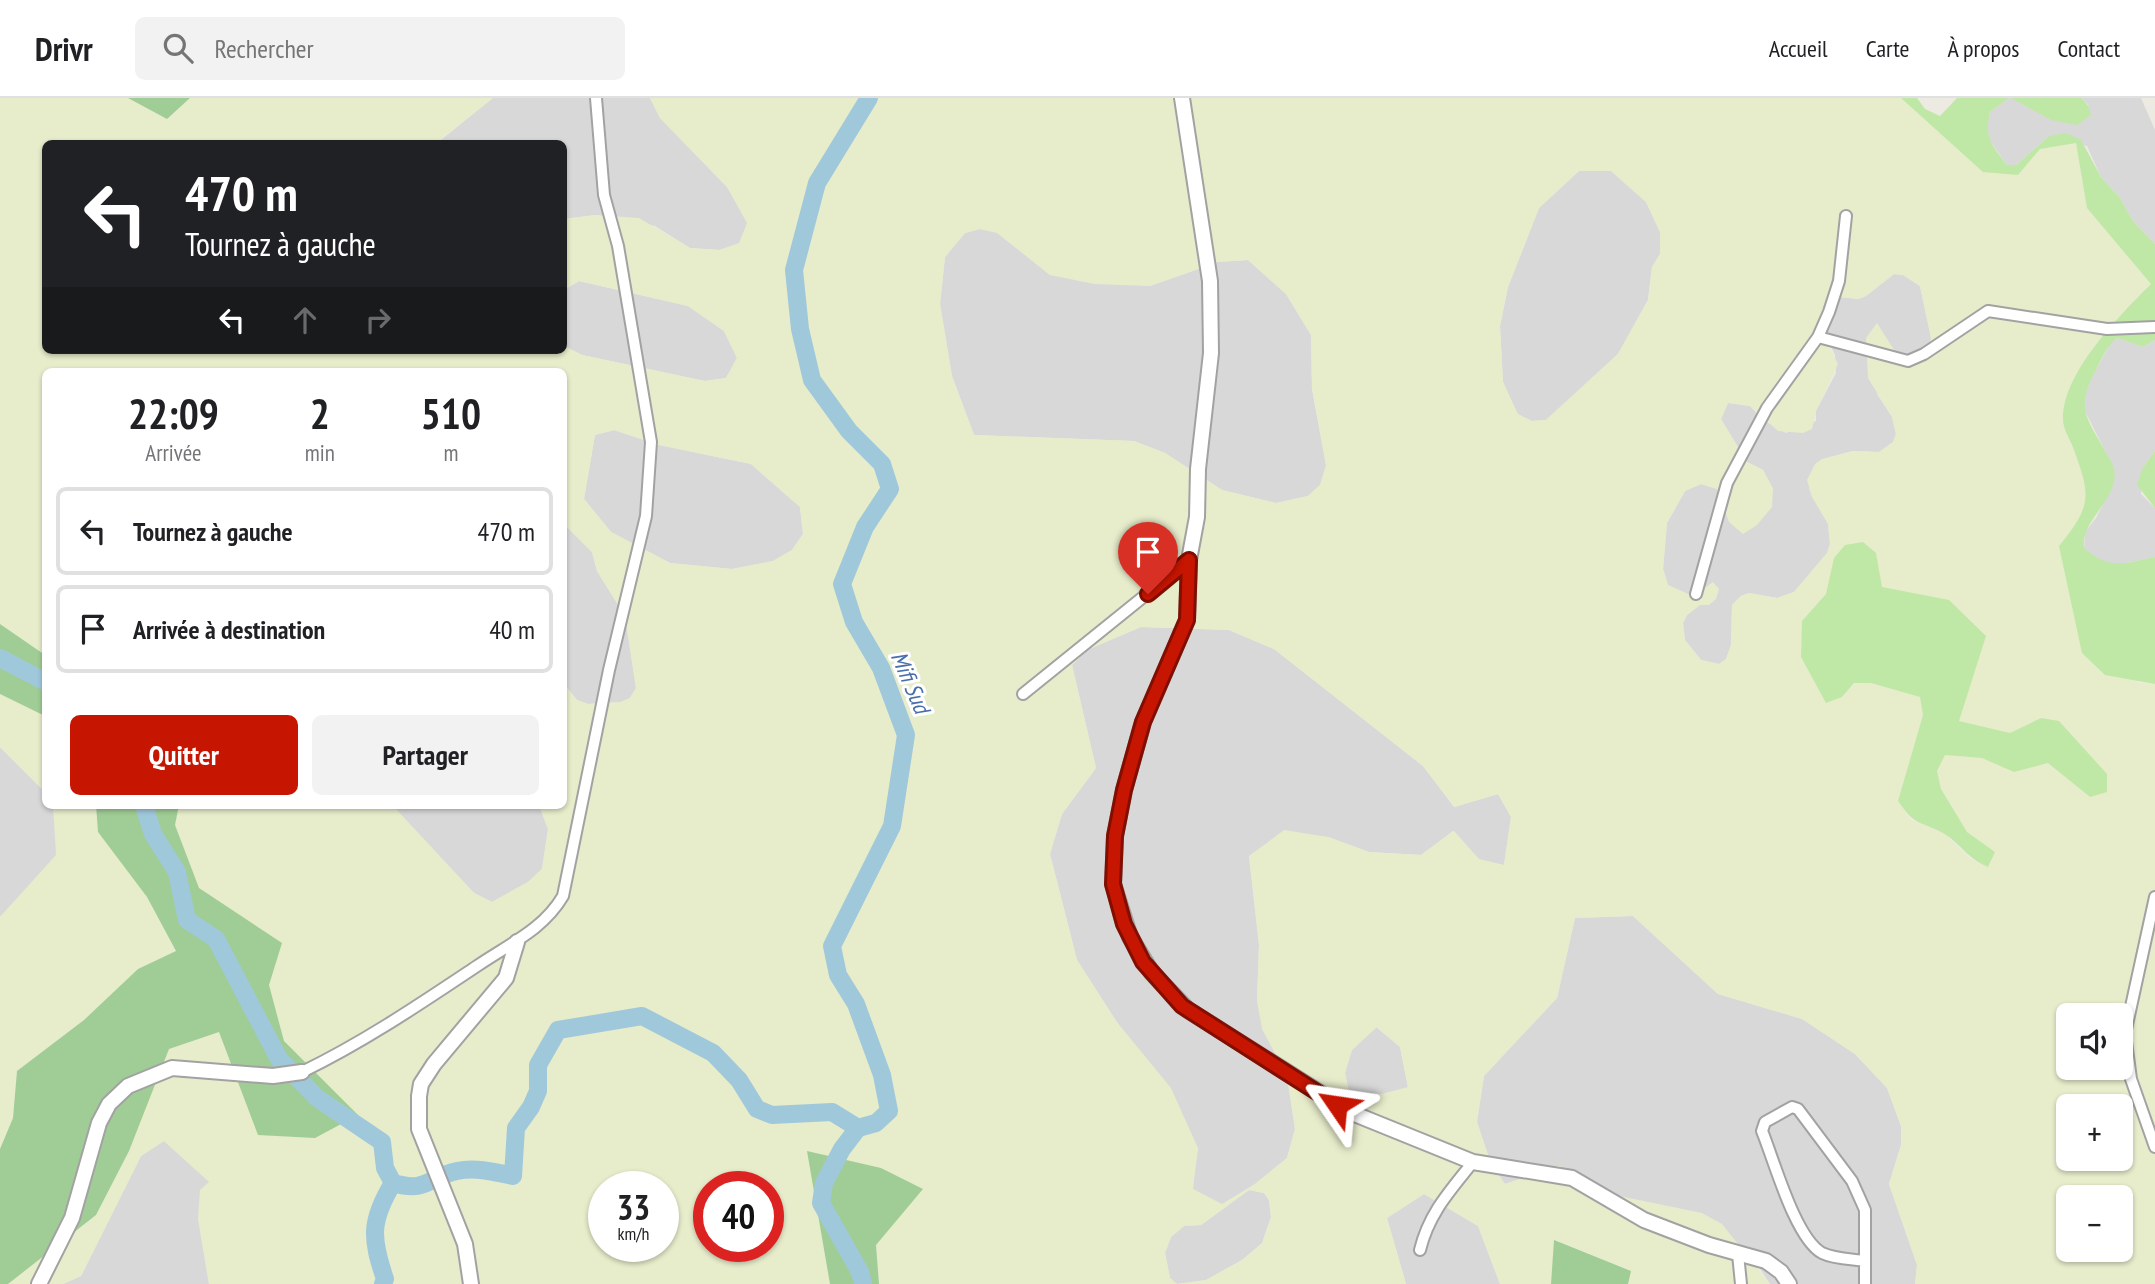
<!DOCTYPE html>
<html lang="fr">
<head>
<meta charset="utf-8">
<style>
  :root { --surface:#fff; --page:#f2f2f2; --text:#202124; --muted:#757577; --line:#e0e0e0; --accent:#c61501 }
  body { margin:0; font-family:"PT Sans Narrow",sans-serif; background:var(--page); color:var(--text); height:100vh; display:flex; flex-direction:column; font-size:26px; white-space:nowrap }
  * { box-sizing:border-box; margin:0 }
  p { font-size:23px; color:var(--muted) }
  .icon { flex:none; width:38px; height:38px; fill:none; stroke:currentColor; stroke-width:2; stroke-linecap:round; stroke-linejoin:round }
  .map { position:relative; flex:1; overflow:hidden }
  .drawer { position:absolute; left:42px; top:270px; width:525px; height:441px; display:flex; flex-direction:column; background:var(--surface); border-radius:10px; box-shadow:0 2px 5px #0004 }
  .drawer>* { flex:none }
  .top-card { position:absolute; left:42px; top:42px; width:525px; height:214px; border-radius:10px; box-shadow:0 2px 5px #0004; background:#202124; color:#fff; overflow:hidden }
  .fabs { position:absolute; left:2056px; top:905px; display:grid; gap:14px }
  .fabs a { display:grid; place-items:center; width:77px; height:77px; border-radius:10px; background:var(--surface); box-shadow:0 2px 5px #0004; font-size:35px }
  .speed { position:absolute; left:588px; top:1073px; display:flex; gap:14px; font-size:35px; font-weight:700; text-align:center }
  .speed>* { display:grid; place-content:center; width:91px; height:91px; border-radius:50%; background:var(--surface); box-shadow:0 2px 5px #0004; line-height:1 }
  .speed small { font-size:18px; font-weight:400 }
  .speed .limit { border:10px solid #d22; background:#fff; color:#111 }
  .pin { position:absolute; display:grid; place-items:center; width:60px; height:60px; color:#fff; margin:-72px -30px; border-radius:50% 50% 50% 0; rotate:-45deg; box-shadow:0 0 7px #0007 }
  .pin .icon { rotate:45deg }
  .me { position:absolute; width:77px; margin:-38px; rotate:302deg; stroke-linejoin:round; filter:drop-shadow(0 0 5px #0008) }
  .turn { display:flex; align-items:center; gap:24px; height:147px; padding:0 28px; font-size:32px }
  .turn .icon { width:91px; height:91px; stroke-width:2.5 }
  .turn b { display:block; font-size:49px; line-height:60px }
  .lanes { display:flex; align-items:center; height:66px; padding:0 28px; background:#0003; justify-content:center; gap:35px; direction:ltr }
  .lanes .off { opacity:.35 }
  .eta { display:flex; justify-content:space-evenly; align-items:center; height:119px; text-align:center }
  .eta b { font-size:42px; font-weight:600; line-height:49px }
  .cta { display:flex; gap:14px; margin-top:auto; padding:14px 28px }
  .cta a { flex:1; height:80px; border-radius:10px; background:var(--accent); color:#fff; font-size:28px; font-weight:600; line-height:80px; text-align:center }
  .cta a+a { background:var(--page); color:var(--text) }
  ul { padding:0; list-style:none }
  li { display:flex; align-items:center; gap:21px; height:88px; margin:0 14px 10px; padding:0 14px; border:4px solid var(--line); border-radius:10px }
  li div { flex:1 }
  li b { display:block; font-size:26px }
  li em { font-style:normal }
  header { display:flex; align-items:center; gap:42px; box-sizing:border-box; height:98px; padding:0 35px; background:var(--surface); border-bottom:2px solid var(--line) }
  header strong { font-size:33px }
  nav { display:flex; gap:38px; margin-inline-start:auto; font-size:24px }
  .search { width:490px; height:63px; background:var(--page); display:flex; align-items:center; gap:18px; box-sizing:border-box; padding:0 24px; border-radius:10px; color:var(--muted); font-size:26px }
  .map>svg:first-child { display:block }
  .residential { fill:#d9d8d8 }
  .farmland { fill:#e7eccb; fill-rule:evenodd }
  .grass { fill:#bfe8a6 }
  .forest { fill:#a0cd95 }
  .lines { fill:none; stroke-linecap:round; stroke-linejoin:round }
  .river { stroke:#a0c8db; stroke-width:18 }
  .minor-casing { stroke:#a2a2a2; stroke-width:14 }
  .tertiary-casing { stroke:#a2a2a2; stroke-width:18 }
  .minor { stroke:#fff; stroke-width:10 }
  .tertiary { stroke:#fff; stroke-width:14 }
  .route-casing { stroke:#810e01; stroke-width:18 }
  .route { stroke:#c61501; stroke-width:12 }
  .labels { text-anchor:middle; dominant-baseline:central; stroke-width:6; stroke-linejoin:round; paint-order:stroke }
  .water-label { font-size:23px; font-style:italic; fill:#496faa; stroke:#fff }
</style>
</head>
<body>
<header>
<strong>Drivr</strong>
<div class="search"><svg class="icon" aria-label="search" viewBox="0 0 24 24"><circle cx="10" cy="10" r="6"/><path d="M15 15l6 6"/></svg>Rechercher</div>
<nav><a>Accueil</a><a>Carte</a><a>À propos</a><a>Contact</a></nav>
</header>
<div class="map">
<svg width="2155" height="1186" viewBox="0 0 2155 1186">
  <rect width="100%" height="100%" fill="#edeae1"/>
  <path class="residential" d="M493,0H650L660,20L727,89L748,125L739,146L719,152L690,150L655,128L595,117L564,121V46H436Z
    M2009,0L2089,8L2082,0H2141L2155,32V146L2133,123L2120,100L2101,79L2087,48L2049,38L2016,67H2007L1988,40L1986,32L1990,14Z
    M1579,73H1611L1646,104L1660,134V156L1652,169L1648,202L1618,256L1546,322L1532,323L1517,316L1503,284L1500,228L1508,189L1539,110Z
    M980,131L997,134L1050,177L1150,188L1218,164L1248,162L1286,196L1311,237L1312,291L1326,368L1320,387L1308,398L1276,405L1222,392L1165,355L1134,343L974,337L952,278L940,206L945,159L965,135Z
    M1894,176L1903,177L1920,188L1931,240L1929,248L1877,296L1892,319L1896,336L1893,344L1879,354L1852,353L1809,391L1828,426L1830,446L1827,455L1794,494L1777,500L1749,495L1741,498L1732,507L1731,547L1726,561L1719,566L1701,562L1685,542L1683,525L1687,517L1700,507H1709L1668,487L1663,471L1667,425L1685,393L1701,386L1717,391L1722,408L1773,391L1763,372L1747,364L1721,321L1728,305L1750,308L1763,322L1786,335L1816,323V313L1836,275L1835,257L1820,226L1825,209L1840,199L1858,201L1866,198Z
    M579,183L688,208L724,233L737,260L726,280L705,283L582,257L564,248V192Z
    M2117,240L2143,249L2155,242V353L2143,369L2141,396L2155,410V459L2112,468L2096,461L2084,451L2085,434L2096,420L2112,388L2114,371L2083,309L2086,290L2110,246Z
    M614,332L659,347L751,366L800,409L803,436L792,452L773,463L732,471L670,465L611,434L584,401L595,337Z
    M564,426L592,454L597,473L625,518L636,590L630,600L621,604L588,606L577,602L564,586Z
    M1141,529L1229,532L1274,551L1423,668L1454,709L1498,696L1511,719L1504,767L1479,762L1453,733L1421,757L1369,754L1328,739L1249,758L1259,847L1257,903L1287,978L1295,1031L1287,1060L1255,1086L1222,1107L1192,1091L1198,1050L1077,862L1050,756L1062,716L1096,670L1072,567L1087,552Z
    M0,649L45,694L46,707H53L57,757L0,819Z
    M392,707H539L548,731L542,771L528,784L492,804L474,795Z
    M1633,818L1718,896L1802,921L1855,956L1887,990L1901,1028V1047L1889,1086L1917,1167L1915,1186H1770L1755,1163L1576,1083L1559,1068L1505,1086L1491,1066L1477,1024L1484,978L1557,900L1575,820Z
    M1376,929L1400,949L1408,990L1351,1004L1345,975L1352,952Z
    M164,1043L210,1084L198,1120L209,1186H63L81,1178L141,1058Z
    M1249,1092L1264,1095L1269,1102L1271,1119L1262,1145L1242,1162L1206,1182L1177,1186L1170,1180L1165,1155L1171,1139L1184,1128L1201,1127Z
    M1424,1096L1478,1128L1500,1186H1406L1387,1120Z"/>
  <path class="farmland" d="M0,0H128L167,21L190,0H493L436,45L46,46V252H564V248L582,257L705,283L726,280L737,260L724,233L688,208L579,183L564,192V121L595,117L639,120L690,150L719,152L739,145L747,125L727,89L660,20L650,0H1901L2018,77L2040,51L2076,45L2087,110L2151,186L2107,231L2062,323L2088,388L2081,422L2059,448L2138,585L2155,586V1186H1915L1917,1167L1889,1086L1901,1047V1028L1887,990L1855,956L1802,921L1718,896L1633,818L1575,820L1557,900L1484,978L1477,1024L1491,1066L1505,1086L1560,1068L1576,1083L1600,1094L1702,1115L1722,1126L1770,1186H1628L1630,1172L1554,1143L1551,1186H1500L1478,1128L1424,1096L1387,1120L1406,1186H879L876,1147L808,1053L830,1186H209L198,1120L200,1092L209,1084L164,1043L141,1058L81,1178L63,1186H8L96,1117L129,1053L168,951L219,934L357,1017L284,943L269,887L281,845L199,791L175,727L179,707H392L474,795L492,804L528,784L542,771L548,731L539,707H564V586L577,602L588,606L621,604L630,600L636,590L625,518L597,473L592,454L564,426V273H46L45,557L0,526ZM1579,73H1611L1646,104L1660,134V156L1652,169L1648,202L1618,256L1546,322L1532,323L1518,316L1503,284L1500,228L1508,189L1539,110ZM980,131L997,135L1050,177L1094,186L1150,188L1218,164L1248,162L1286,196L1311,237L1312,291L1326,367L1320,387L1308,398L1276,405L1222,392L1165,355L1134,343L974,337L952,278L940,206L945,159L965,135ZM1894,176L1903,177L1920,188L1931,240L1929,248L1901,263L1877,225L1866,240L1868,280L1892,319L1896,336L1893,344L1879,354L1852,353L1822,361L1815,366L1807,382L1812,399L1828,426L1830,446L1827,455L1794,494L1777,500L1749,495L1741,498L1732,507L1731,547L1726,561L1719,566L1701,562L1685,542L1683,525L1687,517L1700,507H1709L1716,501L1719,491L1713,484L1693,498L1668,487L1663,471L1667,425L1685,393L1701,386L1717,391L1729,424L1743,436L1757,427L1772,409L1773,391L1763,372L1747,364L1721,321L1728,305L1750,308L1778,333L1803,335L1812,331L1816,313L1838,266L1822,235L1820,226L1825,209L1840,199L1858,201L1866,198ZM614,332L659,347L751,366L800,409L803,436L792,452L773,463L732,471L670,465L611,434L584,401L595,337ZM1876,455L1882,489L1949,503L1986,538L1958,623L2010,635L2041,620L2090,699L2048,665L2014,674L1982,660L1945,657L1937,673L1941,691L1967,735L1995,754L1988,768L1970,761L1945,736L1911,722L1898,703L1923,617L1920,599L1871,585L1854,586L1842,599L1826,605L1801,559L1802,523L1826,496ZM1141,529L1229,532L1274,551L1423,668L1455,709L1498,696L1511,719L1504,767L1479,761L1454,733L1421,757L1369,754L1328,739L1284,732L1249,758L1259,847L1257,903L1262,931L1287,978L1295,1031L1287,1060L1255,1086L1222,1106L1193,1091L1198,1050L1171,990L1116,923L1077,862L1050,756L1062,716L1096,670L1072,567L1087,552ZM2068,917H2121V970H2068ZM1377,929L1400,949L1408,989L1351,1004L1345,975L1352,952ZM2068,1008H2121V1060H2068ZM604,1088H663V1148H604ZM709,1088H768V1148H709ZM1249,1092L1264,1095L1269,1102L1271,1119L1262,1146L1242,1162L1206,1182L1177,1186L1170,1180L1165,1155L1171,1139L1184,1128L1201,1127ZM2068,1099H2121V1152H2068Z
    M0,596L45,618V694L0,649Z
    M53,707H96L98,734L147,799L176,853L138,871L84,922L17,973L13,1020L0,1051V819L56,757Z"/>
  <path class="grass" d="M1901,0H1917L1925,11L1940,18L1957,0H2009L1990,14C1984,41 1992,46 2007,67H2016L2049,38L2066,35L2081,42L2101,79L2120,100L2133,123L2155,146V242L2143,249L2117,240C2107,248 2102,260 2096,272C2076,308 2085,318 2104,351C2107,357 2113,365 2114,371C2120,401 2080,422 2084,450C2110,473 2124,465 2155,459V586L2105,577L2082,555L2059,448C2094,406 2090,395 2072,347C2069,340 2063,330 2063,322C2062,275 2120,217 2151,186L2087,110L2076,45L2040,51L2018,77L1983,74Z
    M2011,0H2082L2089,9L2091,17L2077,27L2051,22Z
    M2155,353V410L2137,387L2143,369Z
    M1863,444L1876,455L1882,489L1949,502L1986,538L1959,623L2010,635L2041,620L2059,623L2107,676V694L2090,699L2048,665L2014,674L1982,660L1945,657L1937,673L1941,691L1967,734L1995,754L1988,769C1967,760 1960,745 1943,735C1918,722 1916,729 1898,703L1923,617L1920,599L1871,585H1854L1842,599L1826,605L1801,559L1802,523L1826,496L1834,460L1845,447Z"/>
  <path class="forest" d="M128,0H190L167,21Z
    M0,526L45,557V618L0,596Z
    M96,707H179L175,727L199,790L282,845L269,887L284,943L358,1017L315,1040L258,1037L219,934L169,951L129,1053L96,1117L8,1186H0V1051L13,1020L17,973L84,922L138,871L176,853L147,799L98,734Z
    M807,1053L881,1070L923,1091L876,1147L879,1186H830Z
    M1554,1142L1631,1173L1628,1186H1551Z"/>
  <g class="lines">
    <path class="river" d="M0,560L46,584
      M144,707L153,736L177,774L187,822L216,841L279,961L317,1000L382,1044L385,1070L393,1085C427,1095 428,1079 457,1073C476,1069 495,1074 513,1078L516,1030L531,1009L538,993V967L558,932L642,918L713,955L739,982L757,1011L772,1017L832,1014L858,1030
      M383,1186L385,1181C371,1140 370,1123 393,1085
      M863,1186L860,1174L821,1105L824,1085L842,1051L858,1030L876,1025L889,1013L882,977L856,906L838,877L832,848L892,728L906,637L881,570L854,524L842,486L865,429L890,391L882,366L849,333L812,282L800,231L794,172L817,85L869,0"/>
    <g class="minor-casing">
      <path id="minor" d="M1818,239L1908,263L1924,256L1988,213L2107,231L2155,229
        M1696,496L1727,385L1767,310L1818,239L1829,214L1839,183L1846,118
        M1023,596L1189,462
        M2155,799L2125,936L2131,981L2155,1049
        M302,974C364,944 420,906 477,868C509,846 543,832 563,798L609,572L646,418L651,344L618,148L604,97L596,0
        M1420,1152C1429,1115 1450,1093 1473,1064
        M1738,1156L1741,1186
        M1865,1186V1112L1852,1083L1798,1011L1792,1009L1765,1024L1762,1033C1774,1062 1795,1140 1822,1155C1834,1161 1852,1161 1865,1163"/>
    </g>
    <g class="tertiary-casing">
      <path id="tertiary" d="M1182,0L1210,183L1211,255L1198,371L1197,419L1189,462L1187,522L1143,624L1124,692L1115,738L1113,786L1130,839L1152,875L1188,912L1352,1015L1473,1064L1572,1080L1644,1122L1709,1147L1766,1163L1781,1174L1789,1186
        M39,1186L72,1120L99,1025L109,1006L128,988L172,970L273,978L302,974
        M471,1186L465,1146L419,1031V998L421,986L434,966L506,880L517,844"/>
    </g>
    <use href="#minor" class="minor"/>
    <use href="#tertiary" class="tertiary"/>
  </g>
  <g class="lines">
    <g class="route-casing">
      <path id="route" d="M1148,496L1189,462L1187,522L1143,624L1124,692L1115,738L1113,786L1124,826L1143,864L1182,908L1337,1007"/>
    </g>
    <use href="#route" class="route"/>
  </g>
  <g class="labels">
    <g class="water-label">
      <text transform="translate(911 584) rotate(67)">Mifi Sud</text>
    </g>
  </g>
</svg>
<div class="fabs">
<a><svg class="icon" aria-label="sound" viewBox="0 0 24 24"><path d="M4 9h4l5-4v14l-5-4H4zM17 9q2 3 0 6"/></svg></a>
<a>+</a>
<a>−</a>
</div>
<div class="speed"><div>33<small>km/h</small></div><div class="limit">40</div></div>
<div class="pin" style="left:1148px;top:496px;background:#d93025"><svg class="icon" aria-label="arrive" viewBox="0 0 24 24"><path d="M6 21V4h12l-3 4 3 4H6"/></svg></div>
<svg class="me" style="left:1337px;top:1007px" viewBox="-20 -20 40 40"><path d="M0-17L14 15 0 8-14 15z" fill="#c61501" stroke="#fff" stroke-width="4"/></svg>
<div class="top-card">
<div class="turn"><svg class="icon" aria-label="left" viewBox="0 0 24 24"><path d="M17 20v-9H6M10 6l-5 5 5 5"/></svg><div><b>470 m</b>Tournez à gauche</div></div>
<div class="lanes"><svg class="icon" aria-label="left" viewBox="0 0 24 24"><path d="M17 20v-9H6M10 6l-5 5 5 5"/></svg><svg class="icon off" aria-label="ahead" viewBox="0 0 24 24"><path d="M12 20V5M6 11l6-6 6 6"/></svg><svg class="icon off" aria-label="right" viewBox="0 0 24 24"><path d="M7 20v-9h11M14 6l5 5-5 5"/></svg></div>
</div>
<section class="drawer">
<div class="eta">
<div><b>22:09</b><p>Arrivée</p></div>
<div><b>2</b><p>min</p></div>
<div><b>510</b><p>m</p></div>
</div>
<ul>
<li><svg class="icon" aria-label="left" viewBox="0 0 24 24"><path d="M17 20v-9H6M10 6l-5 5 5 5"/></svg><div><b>Tournez à gauche</b></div><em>470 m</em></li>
<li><svg class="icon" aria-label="arrive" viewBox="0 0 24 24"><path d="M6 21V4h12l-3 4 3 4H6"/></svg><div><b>Arrivée à destination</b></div><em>40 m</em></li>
</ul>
<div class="cta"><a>Quitter</a><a>Partager</a></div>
</section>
</div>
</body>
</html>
